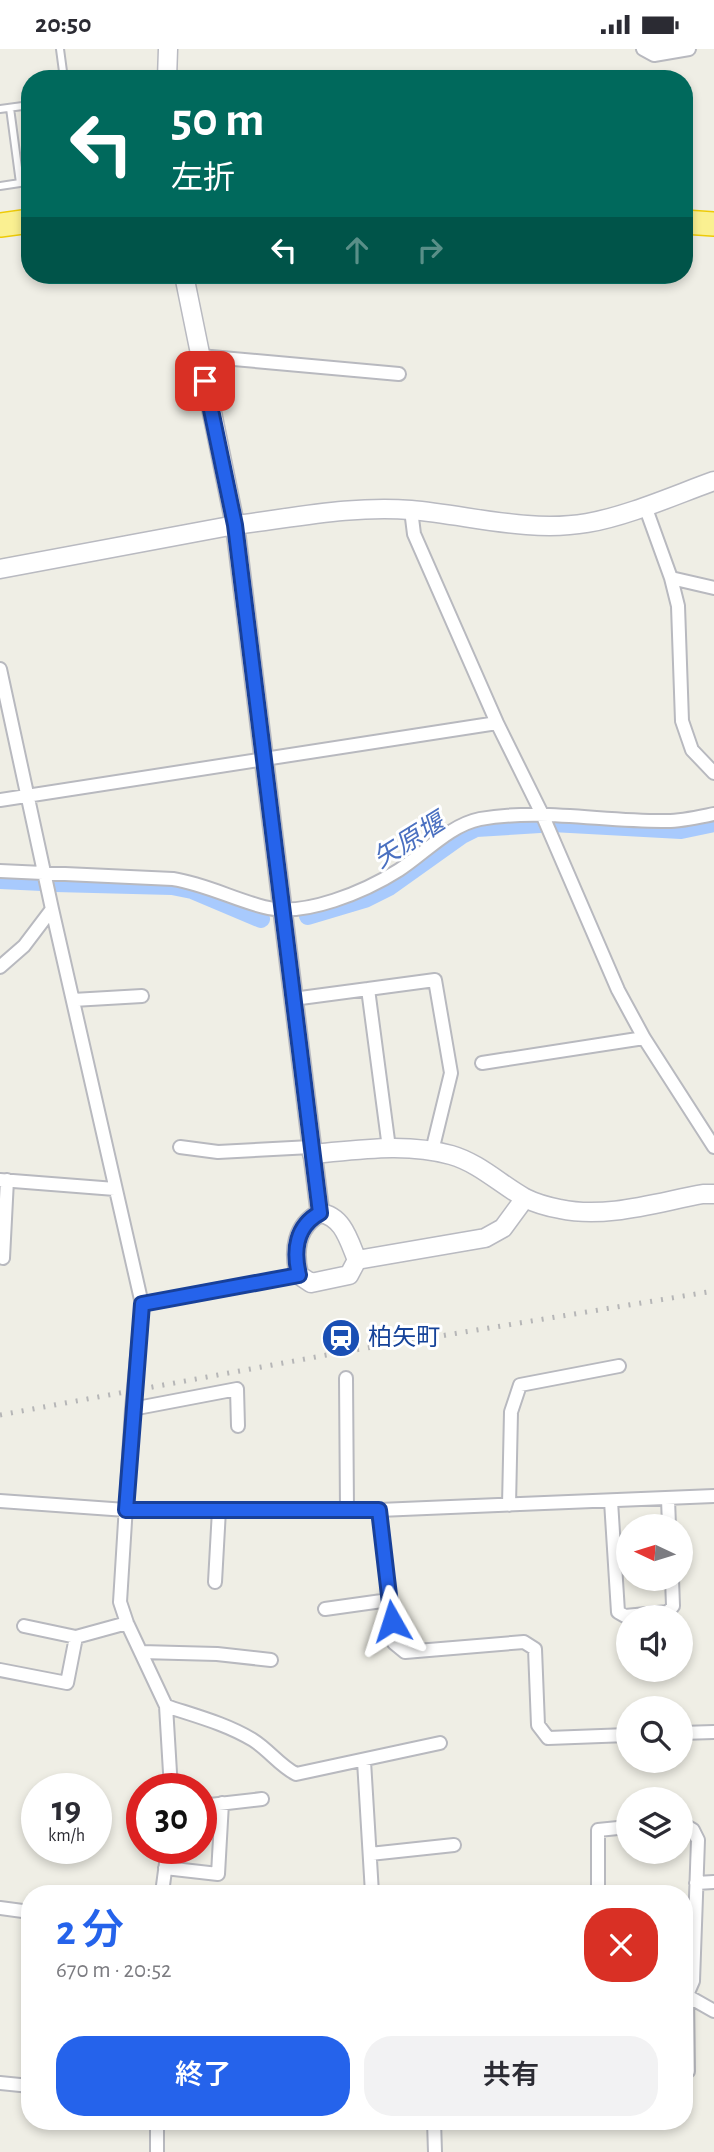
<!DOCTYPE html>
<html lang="ja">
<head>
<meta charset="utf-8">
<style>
  :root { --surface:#fff; --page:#f2f2f3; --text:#2b2b33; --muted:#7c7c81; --accent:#2563eb }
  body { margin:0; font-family:"Alegreya Sans","Noto Sans JP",sans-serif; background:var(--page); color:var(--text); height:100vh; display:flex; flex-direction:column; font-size:26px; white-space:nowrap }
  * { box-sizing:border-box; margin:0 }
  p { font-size:23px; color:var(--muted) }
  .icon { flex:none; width:38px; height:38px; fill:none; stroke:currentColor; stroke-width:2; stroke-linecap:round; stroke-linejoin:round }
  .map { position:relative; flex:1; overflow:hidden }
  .side { position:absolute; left:21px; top:1836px; width:672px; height:245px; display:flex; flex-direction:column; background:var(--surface); border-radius:28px; box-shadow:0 4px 10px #0003 }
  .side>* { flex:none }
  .banner { position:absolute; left:21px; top:21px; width:672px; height:214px; border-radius:28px; box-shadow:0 4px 10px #0003; background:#00695c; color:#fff; overflow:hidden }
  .needle { width:46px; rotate:274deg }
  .controls { position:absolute; left:616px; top:1465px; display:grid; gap:14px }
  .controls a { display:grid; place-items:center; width:77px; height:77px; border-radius:50%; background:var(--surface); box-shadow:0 4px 10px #0003; font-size:35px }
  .speed { position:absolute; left:21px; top:1724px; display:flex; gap:14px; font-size:35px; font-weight:700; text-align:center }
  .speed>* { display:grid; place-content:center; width:91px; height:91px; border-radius:50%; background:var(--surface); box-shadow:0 4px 10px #0003; line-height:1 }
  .speed small { font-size:18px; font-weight:400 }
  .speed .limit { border:10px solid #d22; background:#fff; color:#111 }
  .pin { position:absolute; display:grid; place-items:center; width:60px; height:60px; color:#fff; margin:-30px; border-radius:14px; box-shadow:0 4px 10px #0006 }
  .me { position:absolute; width:77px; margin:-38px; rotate:354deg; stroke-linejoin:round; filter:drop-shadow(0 0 5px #0008) }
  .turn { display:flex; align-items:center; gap:24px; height:147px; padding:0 35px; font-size:32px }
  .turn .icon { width:91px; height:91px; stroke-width:2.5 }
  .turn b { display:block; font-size:49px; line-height:60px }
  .lanes { display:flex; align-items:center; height:66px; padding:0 35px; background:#0003; justify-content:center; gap:35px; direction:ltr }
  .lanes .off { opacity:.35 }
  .round { display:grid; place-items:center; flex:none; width:74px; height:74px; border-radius:28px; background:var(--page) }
  .headline { display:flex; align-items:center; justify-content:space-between; height:119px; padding:0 35px }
  h1 { font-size:42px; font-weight:600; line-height:52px; color:var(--accent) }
  .cta { display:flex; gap:14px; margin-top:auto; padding:14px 35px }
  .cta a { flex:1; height:80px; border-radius:28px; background:var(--accent); color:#fff; font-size:28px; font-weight:600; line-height:80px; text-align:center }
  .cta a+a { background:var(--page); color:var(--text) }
  .status { display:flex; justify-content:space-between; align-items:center; height:49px; padding:0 35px; background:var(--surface); direction:ltr }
  .status svg { height:19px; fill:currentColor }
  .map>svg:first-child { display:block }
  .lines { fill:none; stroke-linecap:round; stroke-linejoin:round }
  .canal { stroke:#a8cafd; stroke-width:18 }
  .lane-casing { stroke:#b8b9bf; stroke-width:10 }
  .street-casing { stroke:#b8b9bf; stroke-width:16 }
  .secondary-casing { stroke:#b9bac1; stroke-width:21 }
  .highway-casing { stroke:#eecb07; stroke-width:26 }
  .lane { stroke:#fff; stroke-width:6 }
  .street { stroke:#fff; stroke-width:12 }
  .secondary { stroke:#fff; stroke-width:18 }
  .highway { stroke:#faf091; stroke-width:23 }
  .rail { stroke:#b6b6b7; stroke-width:5; stroke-dasharray:2 9; stroke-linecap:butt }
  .route-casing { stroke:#184099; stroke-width:18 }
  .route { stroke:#2563eb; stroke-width:12 }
  .labels { text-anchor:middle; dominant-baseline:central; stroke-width:6; stroke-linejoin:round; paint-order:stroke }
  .transit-label { font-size:24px; fill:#164399; stroke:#fff; text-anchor:start }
  .water-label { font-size:26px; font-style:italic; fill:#4a70c0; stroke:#fff }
</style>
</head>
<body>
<div class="status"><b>20:50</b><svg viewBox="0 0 49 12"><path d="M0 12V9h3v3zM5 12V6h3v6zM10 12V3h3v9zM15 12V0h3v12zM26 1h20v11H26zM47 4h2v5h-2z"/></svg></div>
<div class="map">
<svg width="714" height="2103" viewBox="0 0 714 2103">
  <rect width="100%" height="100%" fill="#efeee5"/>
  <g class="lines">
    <path class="canal" d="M552,774L681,781L714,774
      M0,831L42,833
      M55,834L172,837L192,841L261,870
      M308,867L365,850L389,838L462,786L476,779L540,775"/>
    <g class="lane-casing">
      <path id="lane" d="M60,0L64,30
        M0,60L30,56
        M0,137L20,134L10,59"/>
    </g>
    <g class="street-casing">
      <path id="street" d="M643,0L654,6L689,0
        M200,307L399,325
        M645,457L671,529L678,557L682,672L692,701L714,724
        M411,461L414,485L497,674L542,765L618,941L644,989L714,1098
        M671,529L714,539
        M0,620L52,860L142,1255L132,1360L120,1553L127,1574L166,1657L171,1740
        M0,751L497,674
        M0,822L173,830C205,835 233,850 264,858C304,869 366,842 399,821C425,804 450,776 480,770C542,759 604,773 667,772C682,772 699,768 714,765
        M0,918L24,897L52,860
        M368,940L435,931L451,1024L432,1102
        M293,950L368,940L389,1099
        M73,951L142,947
        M482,1014L644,989
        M180,1098L218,1103L311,1098
        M0,1131L115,1140
        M0,1208L3,1209L7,1131
        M142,1255L299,1226
        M346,1329L347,1461
        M132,1360L237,1340L238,1377
        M668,1450L669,1477
        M0,1452L126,1461H379L714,1447
        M611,1452L618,1563L625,1567L668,1563L673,1557L672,1530
        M509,1456L511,1363L520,1336L619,1317
        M379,1461L394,1594L405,1603L524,1593L535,1600L538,1676L548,1689L628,1686
        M215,1533L219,1461
        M325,1560L389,1551
        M24,1577L76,1588L127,1574
        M141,1603L217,1605L271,1611
        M0,1621L67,1634L76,1588
        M166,1657C196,1667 227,1675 253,1691C269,1701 279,1716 296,1725L440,1694
        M681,1684L714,1683
        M364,1712L372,1844
        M201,1757L262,1750
        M681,1774L693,1781L698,1791L693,1932L687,1946L688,2022L684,2023
        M370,1805L454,1796
        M165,1819L218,1825L222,1754
        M696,1834L714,1833
        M162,1844L168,1799
        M598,1844V1781L628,1778
        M0,1859L30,1863
        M684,1945L714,1962
        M0,2034L30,2037
        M434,2072L435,2103
        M157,2103V2072"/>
    </g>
    <g class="secondary-casing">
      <path id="secondary" d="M167,30L168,0
        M184,226L235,476C293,469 353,456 411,461C469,466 529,484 587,474C628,467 675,446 714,432
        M0,520L235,476L320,1164
        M312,1105C357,1101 406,1093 451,1106C479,1114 500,1135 525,1149C535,1154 549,1158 560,1160C607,1170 658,1153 703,1145H714
        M320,1164C343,1167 349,1192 357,1211L349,1226L311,1234L299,1226C293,1201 296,1177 320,1164Z
        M357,1211L485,1189L503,1179L525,1149"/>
    </g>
    <g class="highway-casing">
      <path id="highway" d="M684,173L714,175
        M0,176L30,172"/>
    </g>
    <use href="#lane" class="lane"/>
    <use href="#street" class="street"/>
    <use href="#secondary" class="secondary"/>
    <use href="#highway" class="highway"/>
    <path class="rail" d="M0,1366L343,1303L714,1242"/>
  </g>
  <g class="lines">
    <g class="route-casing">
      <path id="route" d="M205,332L235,476L320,1164C296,1177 293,1201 299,1226L142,1255L126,1461H379L392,1572"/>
    </g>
    <use href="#route" class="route"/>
  </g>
  <defs>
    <g id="station-disc" transform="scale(2.0125)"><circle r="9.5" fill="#1a4fb4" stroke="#fff"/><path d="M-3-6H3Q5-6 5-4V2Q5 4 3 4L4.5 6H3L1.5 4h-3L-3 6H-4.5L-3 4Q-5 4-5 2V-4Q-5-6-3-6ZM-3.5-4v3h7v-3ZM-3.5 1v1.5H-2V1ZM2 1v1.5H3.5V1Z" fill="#fff"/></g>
  </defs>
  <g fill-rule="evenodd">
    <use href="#station-disc" x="341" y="1289"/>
  </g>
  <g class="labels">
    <g class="transit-label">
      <text x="368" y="1289">柏矢町</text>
    </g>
    <g class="water-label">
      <text transform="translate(409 792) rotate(-32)">矢原堰</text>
    </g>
  </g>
</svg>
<div class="controls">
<a><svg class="needle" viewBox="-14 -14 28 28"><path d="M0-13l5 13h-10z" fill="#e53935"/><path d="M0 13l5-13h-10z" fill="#7c7c81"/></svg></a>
<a><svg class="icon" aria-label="sound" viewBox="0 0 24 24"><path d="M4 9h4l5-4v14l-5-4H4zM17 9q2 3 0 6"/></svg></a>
<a><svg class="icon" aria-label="search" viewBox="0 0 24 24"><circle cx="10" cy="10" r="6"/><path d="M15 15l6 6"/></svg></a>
<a><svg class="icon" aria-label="layers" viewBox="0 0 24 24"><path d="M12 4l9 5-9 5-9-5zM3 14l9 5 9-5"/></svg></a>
</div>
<div class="speed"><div>19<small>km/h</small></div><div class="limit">30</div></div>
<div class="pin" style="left:205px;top:332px;background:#d93025"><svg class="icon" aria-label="arrive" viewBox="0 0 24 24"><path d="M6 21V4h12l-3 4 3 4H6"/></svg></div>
<svg class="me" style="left:392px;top:1572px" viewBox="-20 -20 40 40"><path d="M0-17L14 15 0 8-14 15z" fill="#2563eb" stroke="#fff" stroke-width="4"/></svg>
<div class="banner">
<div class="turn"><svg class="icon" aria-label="left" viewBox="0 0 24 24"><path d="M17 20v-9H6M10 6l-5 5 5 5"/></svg><div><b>50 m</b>左折</div></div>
<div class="lanes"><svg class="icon" aria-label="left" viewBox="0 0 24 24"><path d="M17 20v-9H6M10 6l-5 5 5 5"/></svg><svg class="icon off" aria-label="ahead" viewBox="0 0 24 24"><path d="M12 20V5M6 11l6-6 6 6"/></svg><svg class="icon off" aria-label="right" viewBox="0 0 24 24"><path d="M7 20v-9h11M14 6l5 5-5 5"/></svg></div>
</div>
<section class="side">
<div class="headline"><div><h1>2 分</h1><p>670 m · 20:52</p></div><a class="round" style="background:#d93025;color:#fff"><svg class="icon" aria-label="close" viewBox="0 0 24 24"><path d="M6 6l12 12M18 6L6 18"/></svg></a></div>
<div class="cta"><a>終了</a><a>共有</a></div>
</section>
</div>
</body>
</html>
